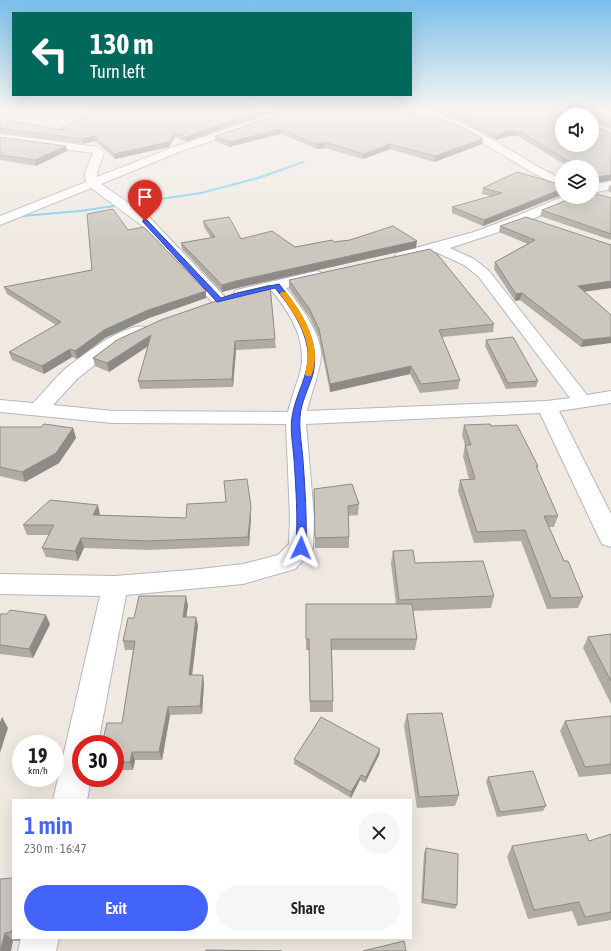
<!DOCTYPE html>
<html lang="en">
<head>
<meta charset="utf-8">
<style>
  :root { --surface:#fff; --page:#f6f6f6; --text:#202124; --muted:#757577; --accent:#4264fb }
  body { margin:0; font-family:"Asap Condensed",sans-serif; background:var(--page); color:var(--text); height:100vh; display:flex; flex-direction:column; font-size:15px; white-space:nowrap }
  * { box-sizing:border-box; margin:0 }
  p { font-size:13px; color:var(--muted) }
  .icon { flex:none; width:22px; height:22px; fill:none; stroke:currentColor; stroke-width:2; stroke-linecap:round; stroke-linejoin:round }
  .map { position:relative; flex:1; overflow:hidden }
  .details { position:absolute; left:12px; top:799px; width:400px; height:140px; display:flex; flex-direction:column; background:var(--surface); border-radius:0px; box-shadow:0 4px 16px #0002 }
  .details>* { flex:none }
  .guide { position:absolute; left:12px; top:12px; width:400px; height:84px; border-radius:0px; box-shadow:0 4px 16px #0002; background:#00695c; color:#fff; overflow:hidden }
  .tools { position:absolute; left:555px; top:108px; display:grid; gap:8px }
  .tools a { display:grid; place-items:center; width:44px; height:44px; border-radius:50%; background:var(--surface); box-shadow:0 4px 16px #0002; font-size:20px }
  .speed { position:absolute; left:12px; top:735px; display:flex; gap:8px; font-size:20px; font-weight:700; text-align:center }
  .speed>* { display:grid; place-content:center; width:52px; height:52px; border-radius:50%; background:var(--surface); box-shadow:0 4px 16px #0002; line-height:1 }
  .speed small { font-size:10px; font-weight:400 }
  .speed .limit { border:6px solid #d22; background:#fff; color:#111 }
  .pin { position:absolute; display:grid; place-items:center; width:34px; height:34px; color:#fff; margin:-41px -17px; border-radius:50% 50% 50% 0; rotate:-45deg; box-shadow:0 0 4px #0007 }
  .pin .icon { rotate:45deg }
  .me { position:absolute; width:44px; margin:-22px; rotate:2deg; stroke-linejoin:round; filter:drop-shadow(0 0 3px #0008) }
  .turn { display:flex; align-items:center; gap:14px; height:84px; padding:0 12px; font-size:18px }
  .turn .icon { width:52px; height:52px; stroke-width:2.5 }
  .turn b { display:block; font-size:28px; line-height:34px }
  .round { display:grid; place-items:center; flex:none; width:42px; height:42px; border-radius:21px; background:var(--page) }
  .headline { display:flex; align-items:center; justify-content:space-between; height:68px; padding:0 12px }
  h1 { font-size:24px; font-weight:600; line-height:30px; color:var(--accent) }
  .action { display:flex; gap:8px; margin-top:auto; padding:8px 12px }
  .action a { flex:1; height:46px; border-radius:24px; background:var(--accent); color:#fff; font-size:16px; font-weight:600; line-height:46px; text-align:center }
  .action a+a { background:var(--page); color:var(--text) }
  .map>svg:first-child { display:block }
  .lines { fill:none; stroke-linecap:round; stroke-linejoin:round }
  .stream { fill:#75cff0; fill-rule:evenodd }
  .minor-casing { stroke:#b4b7c1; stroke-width:2 }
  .minor { fill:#fff; fill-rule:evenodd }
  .wall { fill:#afaba4 }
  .shaded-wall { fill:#8e8b86 }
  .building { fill:#cbc7bf; stroke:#8e8b86 }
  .route { fill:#4264fb; stroke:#2b41a3 }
  .slow { fill:#f59e0b }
</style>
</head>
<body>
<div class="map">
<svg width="611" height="951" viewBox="0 0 611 951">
  <rect width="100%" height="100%" fill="#efe9e1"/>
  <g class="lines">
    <path class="stream" d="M303,161L306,162L259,179L201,194L80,212L0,219V217L80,210L201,192L257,177Z"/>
    <g class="minor-casing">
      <path id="minor" d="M401,109C462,109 509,155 562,179V187L533,173L463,131Z
        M243,124L246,125L248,127L246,129L179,152L101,184L150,218L226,298L228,301L226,304L220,306L214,304L140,224L91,188L0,225V216L86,182L85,173L93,153L0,140V134L97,147L104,152L97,173V177L171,148Z
        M611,181V189L592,193V185Z
        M562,197H578L576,200L514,227L450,248L474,259L489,271L587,395L611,391V403L559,411L611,514V547L602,544L599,538L540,413L306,424L314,517L313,547L310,553L295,569L243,584L126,595L98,744H81V778H91L87,800H53L100,596L0,594V574L115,576L191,570L243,564L278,555L289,544L290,517L286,424L113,423L0,412V400L33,403C44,392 54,379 65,369C82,356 125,322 146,327L148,331L146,335L118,347L78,378L53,405L113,411L288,412C291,399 296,386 300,373C308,342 291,314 272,291L242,298L236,296L234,293L236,290L317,271L322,273L325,276L322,279L286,288C299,303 322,335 321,355C320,374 311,392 307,411L547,401L570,398L479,277L464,265L436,252L402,260L397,259L395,256L397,253L474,232L519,215Z
        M21,938H59L56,951H18Z"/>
    </g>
    <use href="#minor" class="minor"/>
  </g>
  <path class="wall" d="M99,109H285L222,129L186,142L175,137L169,147L115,159L95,141L83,144L0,133V119L61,130L60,129Z
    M297,109L482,144L434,162L390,149L363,159L325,148L317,149L281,134L229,147L215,141V136Z
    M421,109H523L563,114L569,112L567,111L559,109H611V129L593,122L562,115L611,133V180L595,183L592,181V167H569L518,136H508L496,140L465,123L445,115Z
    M0,137L66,146L67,151L36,166L0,160Z
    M562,185V195L483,226L452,213V207L491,196L482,194L483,188Z
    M611,185V193L608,191L609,186Z
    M611,198V240L540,216L542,210Z
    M203,221L241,239L295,247L334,242L350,240L416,248L237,288L222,292L182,249L181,243L211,238L204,227Z
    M500,226L611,245V288L584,291L611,315L581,347L520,300L515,301L494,269L495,262L528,244L499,232Z
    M128,230L206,291V298L149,318L105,338L77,359L72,357L44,374L12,360L9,352L56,325L7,294L4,287L92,270Z
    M289,280L494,324L493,332L442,337L460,380L458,389L420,393L410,374L330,392L319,337L310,318L289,288Z
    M275,339L276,348L236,350L233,387L140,389L138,381L148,346L109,372L95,366L93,358L117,340Z
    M486,340L538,381L536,387L506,389L485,346Z
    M464,425L491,426L538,466L537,470L558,516L554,527H549L564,561L583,597L578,608L547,609L521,541L474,543L458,491L460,480L469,479L463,456L465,445L462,435Z
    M0,427L73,428L76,438L59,463L25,482L0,476Z
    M314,489L359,504L358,515L348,516L349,537V548H315Z
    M100,515L186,518L251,517L249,546L149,550L84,548L78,561L46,557L42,548L49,535H27L23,525Z
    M393,551L415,563L494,596L491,608L413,611L417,639L415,650H332L333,701V712H310L309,650H306V604H396L391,563Z
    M188,605L186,617L198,625L192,675L204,683L202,714L170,715L162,760H135L133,770H115V744L122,723L133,650H125L123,641L134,618Z
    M0,614L50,624L33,658L0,654Z
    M611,634V704L583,648L588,637Z
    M407,714L459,795L455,806L417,808L404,726Z
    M611,716V774L579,777L560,731L565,721Z
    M380,749L379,755L365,783L360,780L351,798L294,764V759Z
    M488,777L546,806L543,811L497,817L486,782Z
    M611,834V920L578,926L572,911L528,919L507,857L512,846L589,841Z
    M426,848L457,905L455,909L421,903L424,853Z
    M13,878V938H20L19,941H13L0,951Z"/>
  <path class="shaded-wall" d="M269,109H285L222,129L186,142V137L221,124Z
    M280,129L281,134L229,147V142Z
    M509,131H519L518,136H508L496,140L497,135Z
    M174,132L175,137L169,147L115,159L114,154Z
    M94,136L95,141L83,144L82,139Z
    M483,139L482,144L434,162L435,156Z
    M325,142V148L317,149V144Z
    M390,144V149L363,159L364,154Z
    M66,146L67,151L36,166L35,160Z
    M611,175V180L595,183L596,177Z
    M562,189L561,195L483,226L484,220Z
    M417,241L416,248L237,288L222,292V285L236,281Z
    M611,281V288L576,293L578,286Z
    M206,291V298L149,318L105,338L77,359L75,351L104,330L148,310Z
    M522,293L520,300L515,301L516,294Z
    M151,335L153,343L109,372L107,363Z
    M611,337V343L581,347L583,340Z
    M235,341L236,350L233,387L232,379Z
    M70,349L72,357L44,374L42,366Z
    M411,366L410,374L330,392V384Z
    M73,428L76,438L59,463L25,482L22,472Z
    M98,505L100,515L95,525L93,515Z
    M251,507V517L249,546L248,537Z
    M81,538L84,548L78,561L75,551Z
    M186,596L188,605L185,626L183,617Z
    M46,615L50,624L33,658L29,649Z
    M196,617L198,625L191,684L189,675Z
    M203,675L204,683L202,714L200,706Z
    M168,707L170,715L162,760L159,752Z
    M2,717L8,728L0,753V722Z
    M380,749L379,755L365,783L366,777Z
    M132,752L135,760L133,770L130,762Z
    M361,775L360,780L351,798V792Z
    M13,928V935L11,932Z
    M5,933L13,941L11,951H0Z
    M16,938H20L19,941Z"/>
  <path class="building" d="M99,109H269L221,124L186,137L174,132L169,142L114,154L94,136L82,139L0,128V119L67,131L60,129Z
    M297,109H411L463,127L483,139L435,156L390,144L364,154L325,142L317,144L280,129L229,142L215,136Z
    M441,109H523L563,114L572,112L574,110L573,109H611V124L594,117L592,118V115H562V145H592V125L611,133V175L596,177L592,175V167H579L519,131H509L497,135L466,119Z
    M0,137L66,146L35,160L0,155Z
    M517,172L562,185V189L484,220L452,207L502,193L483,188Z
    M592,193L611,198V234L542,210L575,197H592Z
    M113,209L128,230L144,227L206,291L148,310L104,330L75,351L70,349L42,366L9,352L61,322L4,287L92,270L87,214Z
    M229,217L241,239L272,231L295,247L332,240L334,242L350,240L393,226L417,241L236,281L222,285L181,243L215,237L203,221Z
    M526,217L611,245V281L578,286L611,315V337L583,340L522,293L516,294L495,262L535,240L500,226Z
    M430,249L438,255L494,324L439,330L460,380L421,384L411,366L330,384L319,329L310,310L289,280Z
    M270,285L275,339L235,341L232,379L138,381L151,335L107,363L93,358L117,340L161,320L242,292Z
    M513,337L538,381L508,383L486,340Z
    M44,424L73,428L56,453L22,472L0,467V427H41Z
    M490,424L491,426L517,425L538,466H536L558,516H544L564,561H568L583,597L551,598L525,530L477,532L460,480L475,479L465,445H471L464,425Z
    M247,479L251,507L248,537L147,541L81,538L75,551L42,548L54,525H23L50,500L98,505L93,515L186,518L187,504L226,502L224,481Z
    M352,484L359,504L348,506L349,537L315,538L314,489Z
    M413,550L415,563L483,561L494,596L399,600L393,551Z
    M139,596H186L183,617H196L189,675H203L200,706L168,707L159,752H132L130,762H115V744H102L107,723H122L135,641H123L128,618H134Z
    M306,604H412L417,639H331L333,701H310L309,639H306Z
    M10,610L46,615L29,649L0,645V614H7Z
    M611,634V681L588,637Z
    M442,713L459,795L419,797L407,714Z
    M611,716V764L585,767L565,721Z
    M321,717L380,749L366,777L361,775L351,792L294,759Z
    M533,771L546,806L500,812L488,777Z
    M586,834L589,841L611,834V912L585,917L579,902L534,910L512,846Z
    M426,848L458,854L457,905L423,899Z
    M13,878V928L11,932L5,933L0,951V879Z
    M404,941L406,951H363Z
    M206,950L282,951H206Z"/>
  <linearGradient id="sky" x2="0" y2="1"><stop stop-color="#7abfeb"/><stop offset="0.45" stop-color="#f8f5f2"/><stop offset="1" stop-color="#f8f5f2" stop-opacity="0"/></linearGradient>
  <rect width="611" height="243" fill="url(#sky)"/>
  <path class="route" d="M143,220H147L221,298L237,293L279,284C299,309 321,340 313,374C309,388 301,402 300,417C299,431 302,446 303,460C305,489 307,518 306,548L305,550H298L296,548C298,518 296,489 294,459C293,446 290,430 292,417C295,395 310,374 308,352C305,327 290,306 275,288L217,302L143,222Z"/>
  <path class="slow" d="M281,292H286C303,313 324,348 311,376H306L305,374C306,368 308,360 308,353C307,331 292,310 280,294Z"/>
</svg>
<div class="tools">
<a><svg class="icon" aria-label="sound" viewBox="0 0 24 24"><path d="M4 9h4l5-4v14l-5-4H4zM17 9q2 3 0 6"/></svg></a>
<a><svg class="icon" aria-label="layers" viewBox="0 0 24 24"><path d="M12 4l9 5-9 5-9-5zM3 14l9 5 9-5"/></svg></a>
</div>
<div class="speed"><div>19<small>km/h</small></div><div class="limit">30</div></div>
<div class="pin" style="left:145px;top:221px;background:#d93025"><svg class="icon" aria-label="arrive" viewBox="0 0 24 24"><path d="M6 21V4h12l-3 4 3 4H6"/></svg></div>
<svg class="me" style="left:301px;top:548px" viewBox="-20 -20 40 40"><path d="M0-17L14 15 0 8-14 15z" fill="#4264fb" stroke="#fff" stroke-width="4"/></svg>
<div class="guide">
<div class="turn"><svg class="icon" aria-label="left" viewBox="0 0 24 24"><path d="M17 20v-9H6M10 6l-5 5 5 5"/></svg><div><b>130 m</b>Turn left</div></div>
</div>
<section class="details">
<div class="headline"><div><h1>1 min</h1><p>230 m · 16:47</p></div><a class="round"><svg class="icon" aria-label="close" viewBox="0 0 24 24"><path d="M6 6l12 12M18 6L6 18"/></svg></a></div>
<div class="action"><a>Exit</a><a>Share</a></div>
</section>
</div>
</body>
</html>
